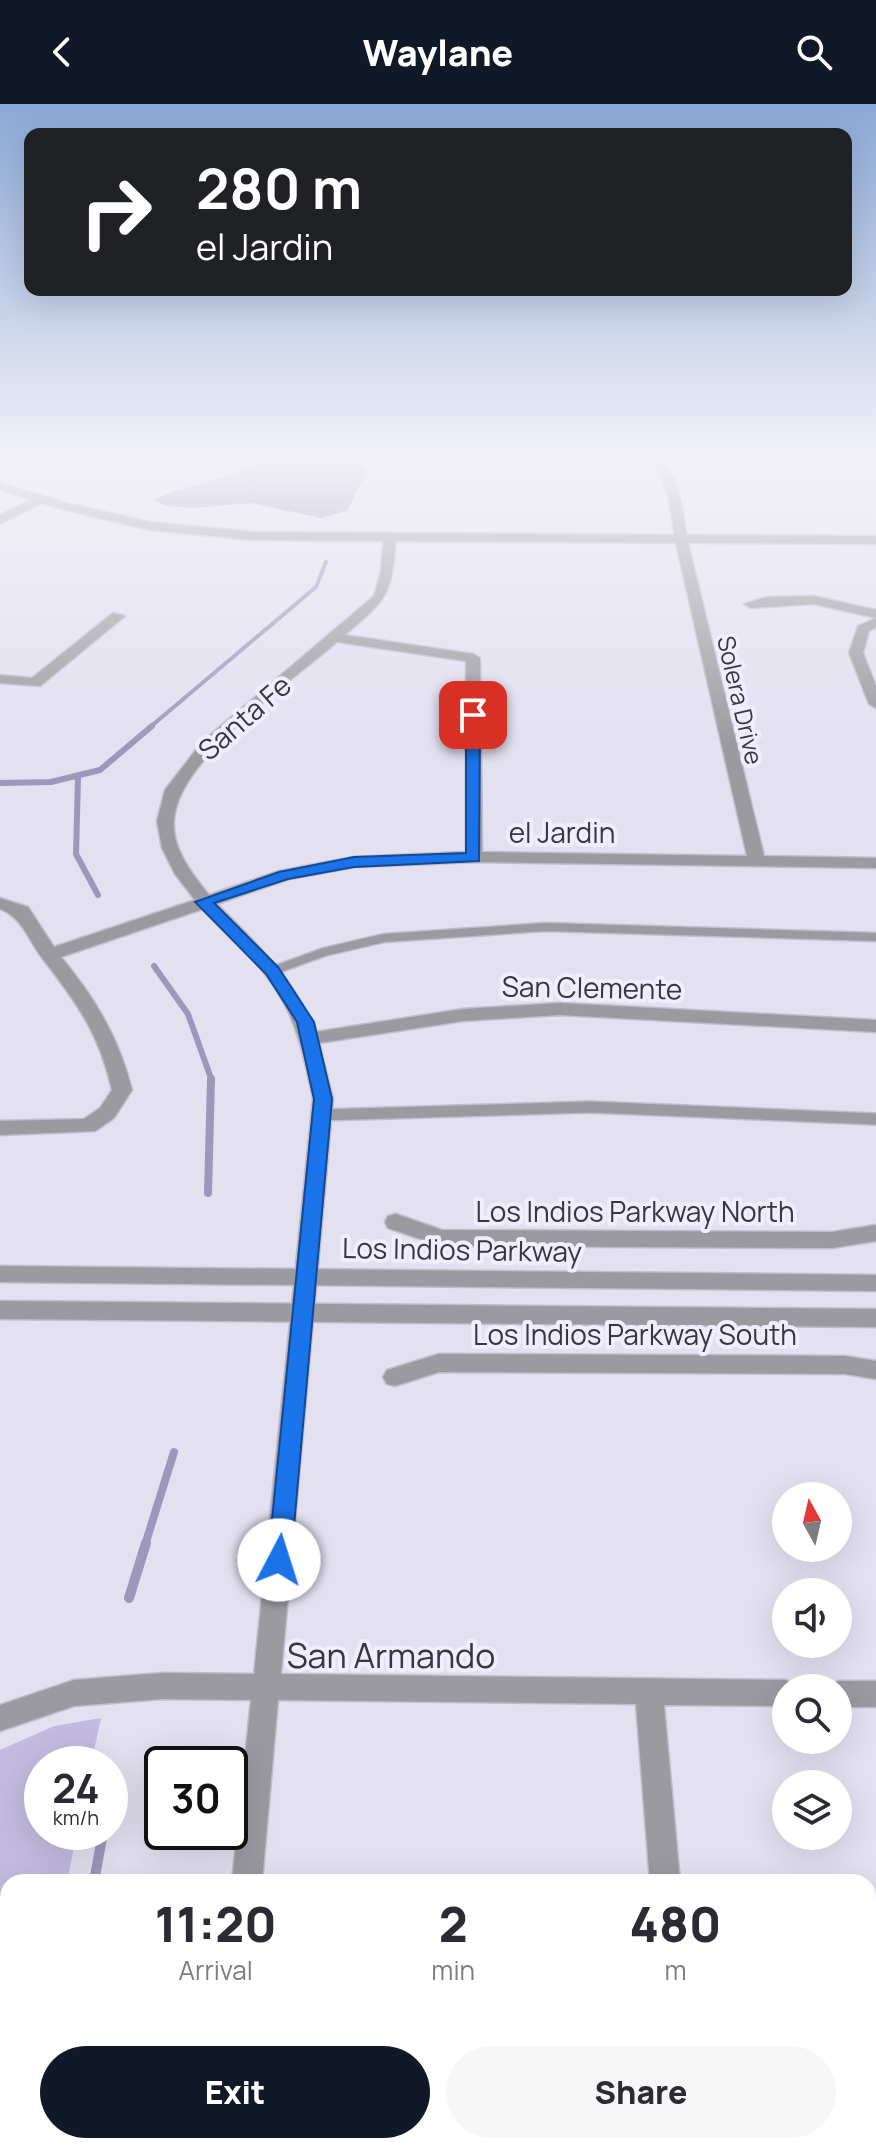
<!DOCTYPE html>
<html lang="en">
<head>
<meta charset="utf-8">
<style>
  :root { --surface:#fff; --page:#f7f7f7; --text:#2b2b33; --muted:#7c7c81; --accent:#111827 }
  body { margin:0; font-family:Manrope,sans-serif; background:var(--page); color:var(--text); height:100vh; display:flex; flex-direction:column; font-size:30px; white-space:nowrap }
  * { box-sizing:border-box; margin:0 }
  p { font-size:26px; color:var(--muted) }
  .icon { flex:none; width:44px; height:44px; fill:none; stroke:currentColor; stroke-width:2; stroke-linecap:round; stroke-linejoin:round }
  .map { position:relative; flex:1; overflow:hidden }
  .side { position:absolute; left:0px; top:1770px; width:876px; height:280px; display:flex; flex-direction:column; background:var(--surface); border-radius:24px 24px 0 0; box-shadow:0 8px 32px #0002 }
  .side>* { flex:none }
  .guide { position:absolute; left:24px; top:24px; width:828px; height:168px; border-radius:16px; box-shadow:0 8px 32px #0002; background:#202124; color:#fff; overflow:hidden }
  .needle { width:52px; rotate:352deg }
  .controls { position:absolute; left:772px; top:1378px; display:grid; gap:16px }
  .controls a { display:grid; place-items:center; width:80px; height:80px; border-radius:50%; background:var(--surface); box-shadow:0 8px 32px #0002; font-size:40px }
  .speed { position:absolute; left:24px; top:1642px; display:flex; gap:16px; font-size:40px; font-weight:700; text-align:center }
  .speed>* { display:grid; place-content:center; width:104px; height:104px; border-radius:50%; background:var(--surface); box-shadow:0 8px 32px #0002; line-height:1 }
  .speed small { font-size:20px; font-weight:400 }
  .speed .limit { border:4px solid #111; border-radius:12px; background:#fff; color:#111 }
  .pin { position:absolute; display:grid; place-items:center; width:68px; height:68px; color:#fff; margin:-34px; border-radius:16px; box-shadow:0 4px 12px #0006 }
  .me { position:absolute; width:88px; margin:-44px; rotate:5deg; stroke-linejoin:round; filter:drop-shadow(0 0 6px #0008) }
  .turn { display:flex; align-items:center; gap:28px; height:168px; padding:0 40px; font-size:36px }
  .turn .icon { width:104px; height:104px; stroke-width:2.5 }
  .turn b { display:block; font-size:56px; line-height:68px }
  .eta { display:flex; justify-content:space-evenly; align-items:center; height:136px; text-align:center }
  .eta b { font-size:48px; font-weight:800; line-height:56px }
  .action { display:flex; gap:16px; margin-top:auto; padding:16px 40px }
  .action a { flex:1; height:92px; border-radius:48px; background:var(--accent); color:#fff; font-size:32px; font-weight:800; line-height:92px; text-align:center }
  .action a+a { background:var(--page); color:var(--text) }
  header { display:flex; justify-content:space-between; align-items:center; height:104px; padding:0 40px; background:var(--accent); color:#fff; font-size:36px; font-weight:800 }
  .map>svg:first-child { display:block }
  .green { fill:#c3bbdf }
  .water { fill:#9f96bc }
  .lines { fill:none; stroke-linecap:round; stroke-linejoin:round }
  .stream-far3 { stroke:#9f96bc; stroke-width:4 }
  .stream-far2 { stroke:#9f96bc; stroke-width:6 }
  .stream-far1 { stroke:#9f96bc; stroke-width:8 }
  .stream { stroke:#9f96bc; stroke-width:10 }
  .service-far1-casing { stroke:#c1becc; stroke-width:11 }
  .service-casing { stroke:#c1becc; stroke-width:14 }
  .minor-casing { stroke:#c1becc; stroke-width:3 }
  .tertiary-casing { stroke:#c1becc; stroke-width:3 }
  .service-far1 { stroke:#9c9aa1; stroke-width:8 }
  .service { stroke:#9c9aa1; stroke-width:11 }
  .minor { fill:#9c9aa1; fill-rule:evenodd }
  .tertiary { fill:#9c9aa1; fill-rule:evenodd }
  .route { fill:#1a73e8; stroke:#114b97; stroke-width:2 }
  .labels { text-anchor:middle; dominant-baseline:central; stroke-width:8; stroke-linejoin:round; paint-order:stroke }
  .far-street-label { font-size:24px; fill:#39373e; stroke:#f0edfe }
  .street-label { font-size:28px; fill:#39373e; stroke:#f0edfe }
  .near-street-label { font-size:34px; fill:#39373e; stroke:#f0edfe }
</style>
</head>
<body>
<header><svg class="icon" aria-label="back" viewBox="0 0 24 24"><path d="M15 5l-7 7 7 7"/></svg>Waylane<svg class="icon" aria-label="search" viewBox="0 0 24 24"><circle cx="10" cy="10" r="6"/><path d="M15 15l6 6"/></svg></header>
<div class="map">
<svg width="876" height="2050" viewBox="0 0 876 2050">
  <rect width="100%" height="100%" fill="#e3e0f0"/>
  <path class="green" d="M101,1614L91,1660H42V1728H77L67,1778H8V2042H11L10,2050H0V1646L54,1622Z"/>
  <path class="water" d="M266,355H357L366,369L347,407L321,414L251,399L193,404L166,402L153,396C190,379 231,377 266,355Z"/>
  <g class="lines">
    <path class="stream-far3" d="M149,624L316,483L326,458"/>
    <path class="stream-far2" d="M78,675L76,750L98,791
      M0,679L51,678L100,666L152,622
      M154,862L188,910L212,977"/>
    <path class="stream-far1" d="M208,1089L211,975
      M145,1441L174,1348"/>
    <path class="stream" d="M129,1494L146,1439
      M94,1778L103,1728
      M47,2050L49,2042"/>
    <g class="service-far1-casing">
      <path id="service-far1" d="M272,867L324,848L384,834L546,823L876,833"/>
    </g>
    <g class="service-casing">
      <path id="service" d="M321,1011L590,1003L876,1015"/>
    </g>
    <g class="minor-casing">
      <path id="minor" d="M650,355H662C680,379 683,406 687,435L764,752L876,754V764L474,758L354,763L289,775L217,800C256,839 295,875 315,928L463,905L560,899L876,916V928L560,911L463,917L319,939L333,995L281,1570L786,1576L798,1584H786V1602L664,1601L680,1778H650L636,1600L278,1596L262,1778H232L251,1596L162,1595L74,1602L0,1627V1601L74,1576L162,1569L254,1570L313,995C306,962 300,929 284,899C265,862 231,834 203,805L61,853C95,894 119,934 132,986L114,1014L95,1027L0,1031V1017L84,1015L100,1004L112,986C99,929 77,899 43,855C29,837 22,813 0,805V794L28,803L54,843L195,796L175,770L162,744L157,717L165,686L202,638L374,492L381,467L384,433L390,429L396,433C391,492 389,493 345,531L473,550L480,554L482,748L747,752L675,435C671,406 668,380 650,355ZM337,538L466,557V748L354,753L279,767L209,791C192,770 171,744 174,715C179,654 291,578 337,538Z
        M42,391L48,395L46,397L0,420V411Z
        M814,492L876,506V514L814,500L751,504L744,500L767,493Z
        M113,509L125,512L40,582L0,579V571L32,574Z
        M876,514V523L869,527L863,549L876,582V604L869,600L849,549L858,522Z
        M396,1110L442,1126L832,1128L876,1121V1137L832,1144L441,1142L388,1124L385,1118L388,1112Z
        M439,1250L845,1252L876,1257V1275L845,1270L439,1268L395,1282L387,1280L383,1273L387,1266Z
        M838,1577H876V1603H838V1584H827Z
        M868,1990H876V2022H868Z
        M203,2042H237V2050H203Z
        M671,2042H705L706,2050H672Z"/>
    </g>
    <g class="tertiary-casing">
      <path id="tertiary" d="M0,379L67,399L150,418L253,428L876,432V440L253,436L150,426L60,405L0,386Z
        M0,1162L876,1171V1187L0,1178Z
        M0,1197L876,1205V1223L0,1215Z"/>
    </g>
    <use href="#service-far1" class="service-far1"/>
    <use href="#service" class="service"/>
    <use href="#minor" class="minor"/>
    <use href="#tertiary" class="tertiary"/>
  </g>
  <linearGradient id="sky" x2="0" y2="1"><stop stop-color="#8ba8d6"/><stop offset="0.55" stop-color="#f2f1f8"/><stop offset="1" stop-color="#f2f1f8" stop-opacity="0"/></linearGradient>
  <rect width="876" height="642" fill="url(#sky)"/>
  <path class="route" d="M473,607L480,611L479,757L354,763L288,775L214,799L278,863L314,918L332,995L291,1456L288,1464L279,1467L271,1464L268,1456L314,995L297,918L266,870L195,798L279,768L354,753L466,749V611Z"/>
  <g class="labels">
    <g class="far-street-label">
      <text transform="translate(741 596) rotate(77)">Solera Drive</text>
    </g>
    <g class="street-label">
      <text transform="translate(244 613) rotate(-41)">Santa Fe</text>
      <text x="562" y="728">el Jardin</text>
      <text transform="translate(592 883) rotate(1)">San Clemente</text>
      <text x="635" y="1107">Los Indios Parkway North</text>
      <text transform="translate(462 1145) rotate(1)">Los Indios Parkway</text>
      <text x="635" y="1230">Los Indios Parkway South</text>
    </g>
    <g class="near-street-label">
      <text x="391" y="1551">San Armando</text>
    </g>
  </g>
</svg>
<div class="controls">
<a><svg class="needle" viewBox="-14 -14 28 28"><path d="M0-13l5 13h-10z" fill="#e53935"/><path d="M0 13l5-13h-10z" fill="#7c7c81"/></svg></a>
<a><svg class="icon" aria-label="sound" viewBox="0 0 24 24"><path d="M4 9h4l5-4v14l-5-4H4zM17 9q2 3 0 6"/></svg></a>
<a><svg class="icon" aria-label="search" viewBox="0 0 24 24"><circle cx="10" cy="10" r="6"/><path d="M15 15l6 6"/></svg></a>
<a><svg class="icon" aria-label="layers" viewBox="0 0 24 24"><path d="M12 4l9 5-9 5-9-5zM3 14l9 5 9-5"/></svg></a>
</div>
<div class="speed"><div>24<small>km/h</small></div><div class="limit">30</div></div>
<div class="pin" style="left:473px;top:611px;background:#d93025"><svg class="icon" aria-label="arrive" viewBox="0 0 24 24"><path d="M6 21V4h12l-3 4 3 4H6"/></svg></div>
<svg class="me" style="left:279px;top:1456px" viewBox="-20 -20 40 40"><circle r="19" fill="#fff"/><path d="M0-13L10 11 0 6-10 11z" fill="#1a73e8"/></svg>
<div class="guide">
<div class="turn"><svg class="icon" aria-label="right" viewBox="0 0 24 24"><path d="M7 20v-9h11M14 6l5 5-5 5"/></svg><div><b>280 m</b>el Jardin</div></div>
</div>
<section class="side">
<div class="eta">
<div><b>11:20</b><p>Arrival</p></div>
<div><b>2</b><p>min</p></div>
<div><b>480</b><p>m</p></div>
</div>
<div class="action"><a>Exit</a><a>Share</a></div>
</section>
</div>
</body>
</html>
